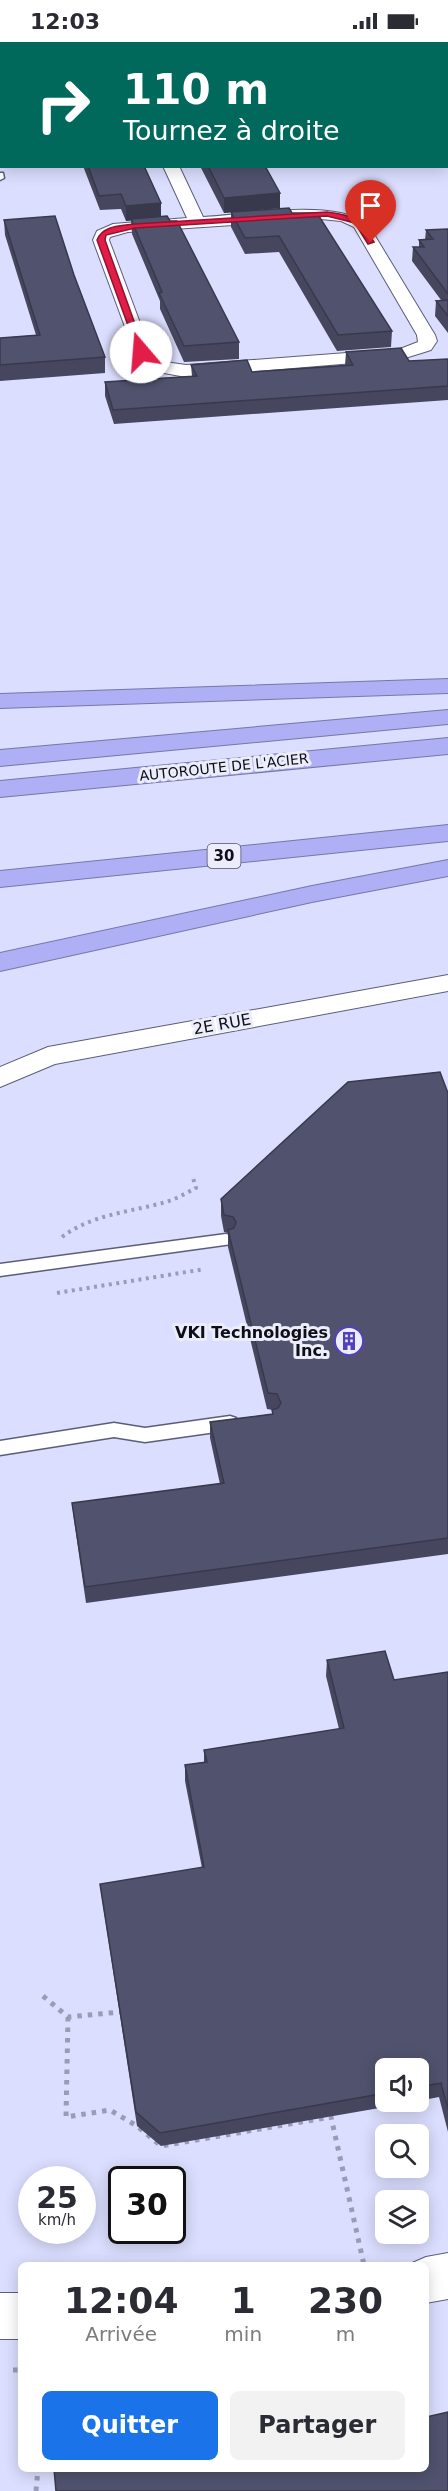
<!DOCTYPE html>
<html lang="fr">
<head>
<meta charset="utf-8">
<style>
  :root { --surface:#fff; --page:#f2f2f3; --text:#2b2b33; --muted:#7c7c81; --accent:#1a73e8 }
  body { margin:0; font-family:"DejaVu Sans",sans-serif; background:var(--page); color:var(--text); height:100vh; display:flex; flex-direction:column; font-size:22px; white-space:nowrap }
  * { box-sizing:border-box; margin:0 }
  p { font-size:20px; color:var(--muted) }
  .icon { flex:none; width:33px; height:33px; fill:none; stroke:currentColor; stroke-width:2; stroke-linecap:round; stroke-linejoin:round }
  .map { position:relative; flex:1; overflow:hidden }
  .side { position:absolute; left:18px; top:2220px; width:411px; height:210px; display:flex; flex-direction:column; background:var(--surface); border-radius:9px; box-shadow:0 3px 15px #0003 }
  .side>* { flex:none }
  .banner { position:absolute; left:0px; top:0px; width:448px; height:126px; box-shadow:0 3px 15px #0003; background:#00695c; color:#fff; overflow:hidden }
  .tools { position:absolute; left:375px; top:2016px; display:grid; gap:12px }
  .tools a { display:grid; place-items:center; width:54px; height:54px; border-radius:9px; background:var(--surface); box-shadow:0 3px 15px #0003; font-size:30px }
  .speed { position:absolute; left:18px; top:2124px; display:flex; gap:12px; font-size:30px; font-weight:700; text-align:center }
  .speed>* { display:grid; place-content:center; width:78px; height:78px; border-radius:50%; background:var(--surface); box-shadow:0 3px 15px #0003; line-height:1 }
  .speed small { font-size:15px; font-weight:400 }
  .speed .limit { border:3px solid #111; border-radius:9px; background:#fff; color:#111 }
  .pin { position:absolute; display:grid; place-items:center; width:51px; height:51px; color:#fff; margin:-62px -26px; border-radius:50% 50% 50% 0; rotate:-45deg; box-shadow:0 0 6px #0007 }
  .pin .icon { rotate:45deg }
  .me { position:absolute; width:66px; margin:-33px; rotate:342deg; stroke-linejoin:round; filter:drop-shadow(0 0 4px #0008) }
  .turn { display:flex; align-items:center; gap:21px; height:126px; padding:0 24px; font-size:27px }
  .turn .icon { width:78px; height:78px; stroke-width:2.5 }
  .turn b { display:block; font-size:42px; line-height:51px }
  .eta { display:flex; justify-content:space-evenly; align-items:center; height:102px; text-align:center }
  .eta b { font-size:36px; font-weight:700; line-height:42px }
  .button { display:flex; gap:12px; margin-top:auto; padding:12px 24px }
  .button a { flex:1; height:69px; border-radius:9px; background:var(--accent); color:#fff; font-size:24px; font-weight:700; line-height:69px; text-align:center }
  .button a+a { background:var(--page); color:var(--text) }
  .status { display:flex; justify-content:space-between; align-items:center; height:42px; padding:0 30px; background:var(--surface); direction:ltr }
  .status svg { height:16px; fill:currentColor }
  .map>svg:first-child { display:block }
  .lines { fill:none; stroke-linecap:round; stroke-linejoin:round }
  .lane-casing { stroke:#5c5d79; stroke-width:3 }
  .street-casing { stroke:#5c5d79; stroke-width:2 }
  .highway-casing { stroke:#7677a8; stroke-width:2 }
  .path-far2 { stroke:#9a9cb6; stroke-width:1.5; stroke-dasharray:1.5 2; stroke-linecap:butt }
  .path-far1 { stroke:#9a9cb6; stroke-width:4; stroke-dasharray:3 4.5; stroke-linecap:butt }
  .path { stroke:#9a9cb6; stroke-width:5; stroke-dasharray:4.5 6; stroke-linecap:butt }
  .lane { fill:#fff; fill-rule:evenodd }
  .street { fill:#fff; fill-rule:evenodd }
  .highway { fill:#aeaff5; fill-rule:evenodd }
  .wall { fill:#46475f }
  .shaded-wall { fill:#39394d }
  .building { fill:#51526e; stroke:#39394d; stroke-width:1.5 }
  .route { fill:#e11d48; stroke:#92132f; stroke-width:1.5 }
  .labels { text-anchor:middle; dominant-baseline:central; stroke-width:6; stroke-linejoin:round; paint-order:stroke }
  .far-street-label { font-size:14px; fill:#0e0e19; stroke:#ecedfa }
  .shield { fill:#ecedfa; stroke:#51515c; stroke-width:1.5 }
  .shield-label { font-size:15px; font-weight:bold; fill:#0e0e19 }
  .street-label { font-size:16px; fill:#0e0e19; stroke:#ecedfa }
  .poi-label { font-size:16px; font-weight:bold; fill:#0e0e19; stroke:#ecedfa; text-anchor:end }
</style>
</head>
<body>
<div class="status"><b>12:03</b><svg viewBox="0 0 49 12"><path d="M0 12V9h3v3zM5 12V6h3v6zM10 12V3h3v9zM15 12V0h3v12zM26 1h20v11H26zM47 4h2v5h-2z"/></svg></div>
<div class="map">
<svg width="448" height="2449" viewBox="0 0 448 2449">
  <rect width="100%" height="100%" fill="#dcdeff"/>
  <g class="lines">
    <g class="lane-casing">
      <path id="lane" d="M0,131H3L4,136L0,138Z
        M226,1192L232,1194L234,1198L232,1202L0,1234V1222Z
        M230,1374L236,1376L239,1381L236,1386L230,1388L145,1400L114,1395L0,1413V1399L114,1381L145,1386Z"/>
    </g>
    <g class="street-casing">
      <path id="street" d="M5,0H35L3,2Z
        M71,0H85V2H71Z
        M150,0H172L148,2Z
        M163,124H179L203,175C252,172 322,158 366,179L435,293L437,299L431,308L402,317L186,335L153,329L138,320L93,198L97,189L113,182L187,176ZM321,177L341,179L354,185L417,293L418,300L400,307L186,323L165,320L152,313L109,198L110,195L128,190Z
        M448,933V949L55,1022L0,1045V1025L48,1005Z
        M448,2211V2257L426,2261V2223L410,2222L426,2215Z
        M0,2251H21V2297H0Z"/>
    </g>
    <g class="highway-casing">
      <path id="highway" d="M448,637V651L0,666V652Z
        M448,668V682L0,724V708Z
        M448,696V712L0,755V739Z
        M448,783V799L0,845V829Z
        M448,818V834L312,860L0,929V911L312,844Z"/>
    </g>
    <path class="path-far2" d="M205,2L228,0"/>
    <path class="path-far1" d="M62,1195C92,1172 131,1170 166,1160C176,1157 186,1151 196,1146L193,1136
      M57,1251L205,1227"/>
    <path class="path" d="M43,1954L68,1975L120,1970
      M68,1975L66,2075L110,2068L137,2084L161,2104L331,2075L364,2223
      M13,2328H21
      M36,2449L38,2427"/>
    <use href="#lane" class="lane"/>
    <use href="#street" class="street"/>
    <use href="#highway" class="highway"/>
  </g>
  <path class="wall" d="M83,124H144L161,175L239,300V317L184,320L160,267V259L132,192L131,178L126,179L121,167L100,168Z
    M200,124H265L280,166L255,168L292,171L392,289L391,305L337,309L279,210L245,212L231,185V170L224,171Z
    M4,178L74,233L105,315V331L0,339V296L36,293L5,193Z
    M448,187V291L435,274L436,259L441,258L412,219L413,205H419V198H425L426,188Z
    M346,310L409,319L448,317V358L114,382L105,354V340L192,334L191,323L252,330L345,323Z
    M448,1051V1512L86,1561L74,1478L72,1461L220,1442L210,1396V1380L272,1372L273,1368L267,1367L228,1205V1191L224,1190L221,1174V1157Z
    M327,1618L394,1638L448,1630V2090L439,2055L418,2059V2026H386V2060H414L161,2104L137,2084L102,1857L100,1842L202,1826L185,1739V1723L204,1720V1708L339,1687L326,1634Z"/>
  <path class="shaded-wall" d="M280,151V166L224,171V156Z
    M161,161V176L126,179V164Z"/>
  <path class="building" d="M88,124H144L161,161L126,164L121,152L99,154Z
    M208,124H265L280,151L224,156Z
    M289,166L292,171H317L392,289L338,293L279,194L245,196L231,170Z
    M55,174L74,233L105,315L0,323V296L40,293L4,178Z
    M167,174L170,179H177L239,300L184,304L159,251L162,250L131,177Z
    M448,187V252L413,205H424L419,198L433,197L426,188Z
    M448,258V274L436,259Z
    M401,306L409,319L448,317V344L113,368L105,340L197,334L191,323L247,318L252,330L353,323L346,310Z
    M440,1030L448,1051V1496L85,1545L72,1461L224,1441L210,1380L273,1372L272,1368L278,1366L281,1361L277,1352L268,1351L228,1188L234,1186L236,1180L233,1175L224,1173L221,1157L348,1040Z
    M385,1609L394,1638L448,1630V2067L441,2041L418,2045V2026H386V2051L160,2091L136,2070L100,1842L204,1825L185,1723L207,1720L204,1708L344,1686L327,1618Z
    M448,2370V2449H56L54,2427H426V2375Z"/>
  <path class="route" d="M327,170C357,174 358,176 374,200L368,202L355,181L327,174L135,186L106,193L105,198L145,310L138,311L97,198C103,183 121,184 135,182Z"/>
  <defs>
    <g id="building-ring" transform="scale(1.5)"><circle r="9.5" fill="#ecedfa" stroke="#5242ba" stroke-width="1.5"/><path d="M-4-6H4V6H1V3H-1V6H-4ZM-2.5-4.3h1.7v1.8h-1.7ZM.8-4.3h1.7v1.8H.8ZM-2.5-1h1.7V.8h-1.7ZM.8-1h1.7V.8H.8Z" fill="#5242ba"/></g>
  </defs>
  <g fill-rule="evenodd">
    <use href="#building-ring" x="349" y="1299"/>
  </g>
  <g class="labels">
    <g class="far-street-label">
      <text transform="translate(224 725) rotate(-6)">AUTOROUTE DE L'ACIER</text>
    </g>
    <rect class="shield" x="207.5" y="802" width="33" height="24" rx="4.5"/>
    <g class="shield-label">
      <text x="224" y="814">30</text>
    </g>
    <g class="street-label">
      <text transform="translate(222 982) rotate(-10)">2E RUE</text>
    </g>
    <g class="poi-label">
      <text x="328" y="1290">VKI Technologies<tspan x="328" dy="18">Inc.</tspan></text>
    </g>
  </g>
</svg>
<div class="tools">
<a><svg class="icon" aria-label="sound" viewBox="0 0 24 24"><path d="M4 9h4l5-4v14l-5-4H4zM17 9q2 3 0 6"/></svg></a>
<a><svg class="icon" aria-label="search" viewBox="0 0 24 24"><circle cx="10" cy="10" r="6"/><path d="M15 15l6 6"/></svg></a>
<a><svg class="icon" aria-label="layers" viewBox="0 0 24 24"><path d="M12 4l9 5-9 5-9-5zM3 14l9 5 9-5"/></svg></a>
</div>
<div class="speed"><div>25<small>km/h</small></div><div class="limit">30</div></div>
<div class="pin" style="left:371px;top:200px;background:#d93025"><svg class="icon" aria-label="arrive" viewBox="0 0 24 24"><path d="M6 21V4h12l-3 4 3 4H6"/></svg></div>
<svg class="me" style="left:141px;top:310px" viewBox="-20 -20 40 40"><circle r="19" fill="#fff"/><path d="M0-13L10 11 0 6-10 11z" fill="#e11d48"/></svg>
<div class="banner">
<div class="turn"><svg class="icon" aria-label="right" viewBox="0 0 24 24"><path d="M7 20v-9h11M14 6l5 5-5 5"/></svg><div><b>110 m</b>Tournez à droite</div></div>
</div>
<section class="side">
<div class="eta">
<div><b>12:04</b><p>Arrivée</p></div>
<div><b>1</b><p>min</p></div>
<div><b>230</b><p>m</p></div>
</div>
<div class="button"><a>Quitter</a><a>Partager</a></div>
</section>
</div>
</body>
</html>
